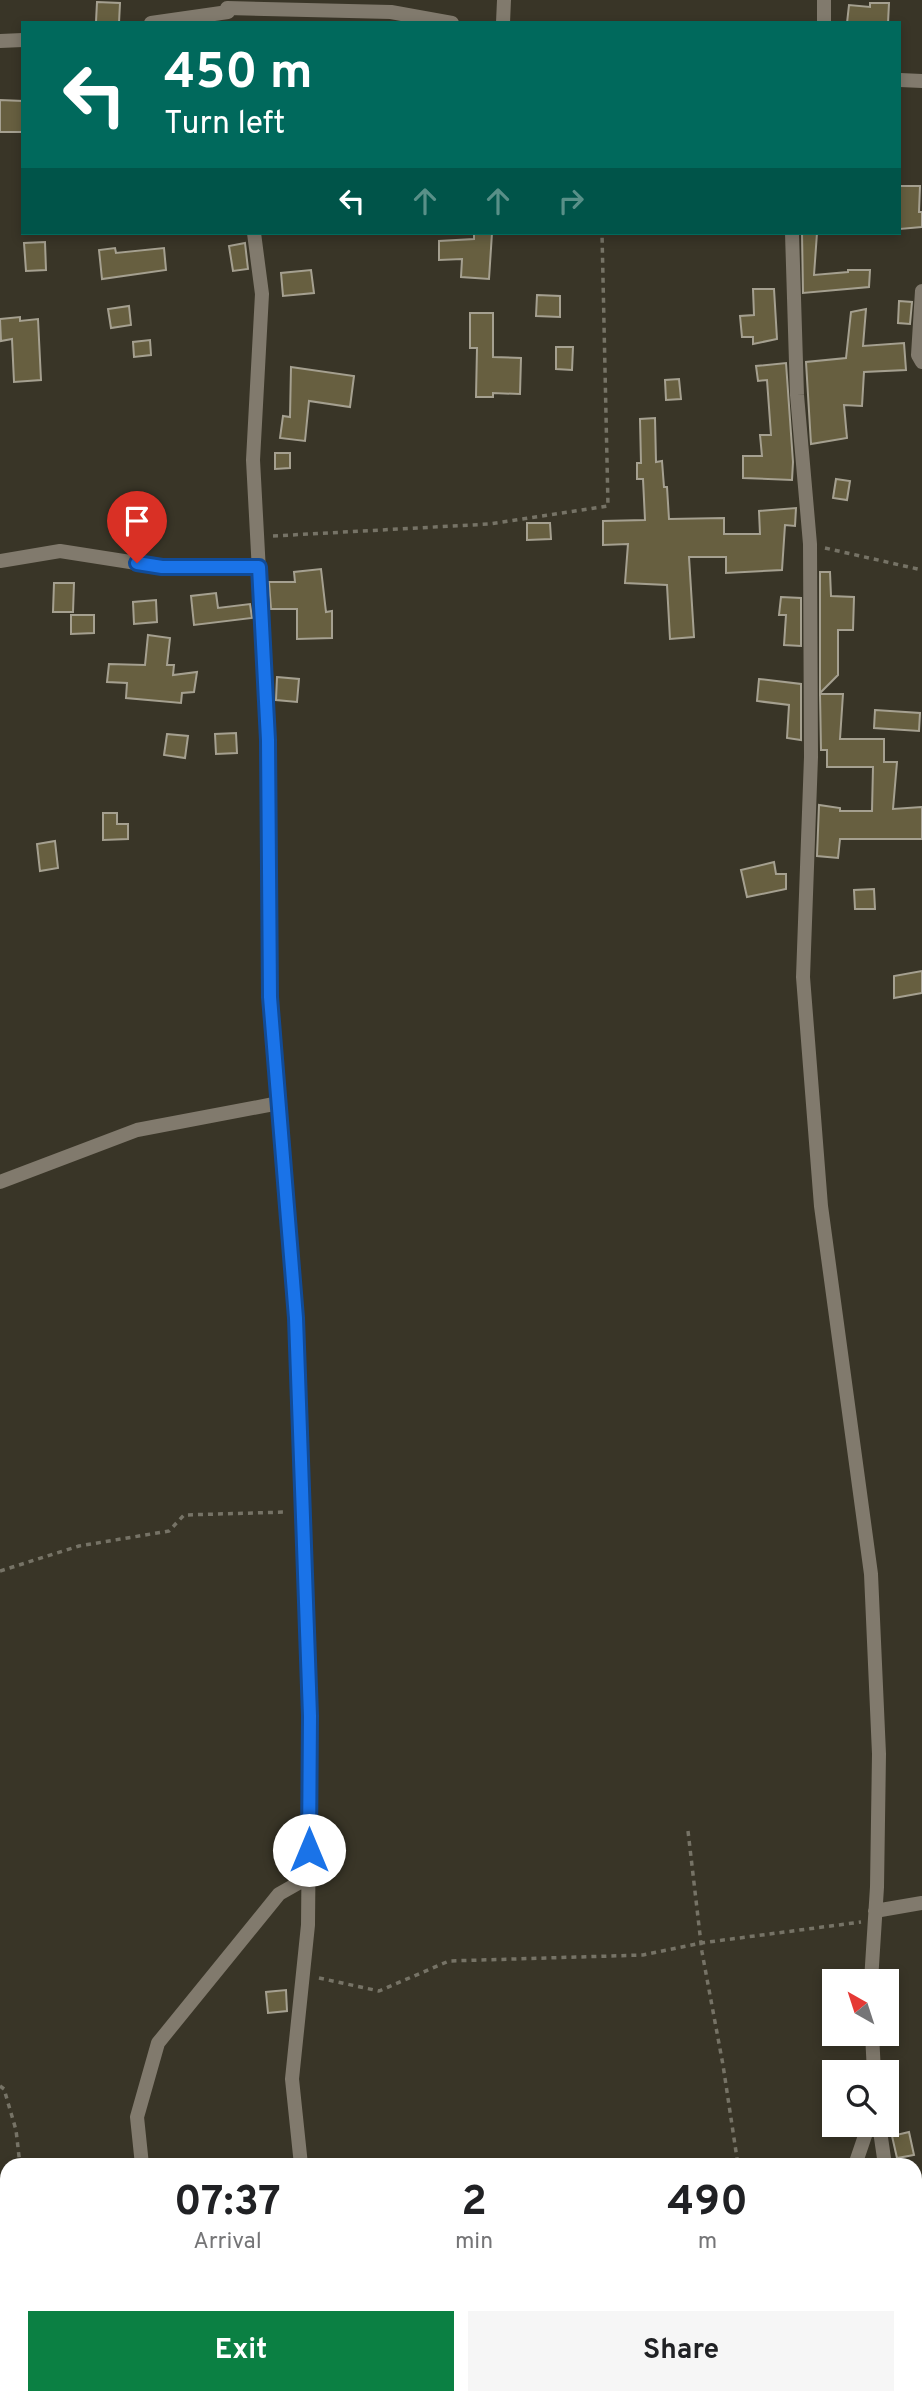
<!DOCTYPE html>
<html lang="en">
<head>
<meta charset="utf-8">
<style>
  :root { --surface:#fff; --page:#f6f6f6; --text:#202124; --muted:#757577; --accent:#0b8043 }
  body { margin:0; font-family:Overpass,sans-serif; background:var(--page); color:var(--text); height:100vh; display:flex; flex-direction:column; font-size:26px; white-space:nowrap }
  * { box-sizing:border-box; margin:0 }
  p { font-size:23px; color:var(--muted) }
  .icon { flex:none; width:38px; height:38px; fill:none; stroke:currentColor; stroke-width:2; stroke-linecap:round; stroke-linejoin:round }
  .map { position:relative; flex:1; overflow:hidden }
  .panel { position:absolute; left:0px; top:2158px; width:922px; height:247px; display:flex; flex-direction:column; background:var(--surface); border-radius:21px 21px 0 0; box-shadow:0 4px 10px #0003 }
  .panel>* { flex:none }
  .guide { position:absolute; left:21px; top:21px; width:880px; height:214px; border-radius:0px; box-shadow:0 4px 10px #0003; background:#00695c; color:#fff; overflow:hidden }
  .needle { width:46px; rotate:321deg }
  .fabs { position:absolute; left:822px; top:1969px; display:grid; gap:14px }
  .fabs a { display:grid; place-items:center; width:77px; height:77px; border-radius:0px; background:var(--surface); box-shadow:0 4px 10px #0003; font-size:35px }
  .pin { position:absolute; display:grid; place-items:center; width:60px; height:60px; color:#fff; margin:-72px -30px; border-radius:50% 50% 50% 0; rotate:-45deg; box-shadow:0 0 7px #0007 }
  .pin .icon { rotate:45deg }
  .me { position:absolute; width:77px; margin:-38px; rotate:0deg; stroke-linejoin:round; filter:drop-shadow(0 0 5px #0008) }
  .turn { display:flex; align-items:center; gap:24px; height:147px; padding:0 28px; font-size:32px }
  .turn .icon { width:91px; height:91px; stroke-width:2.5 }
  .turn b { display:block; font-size:49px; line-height:60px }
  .lanes { display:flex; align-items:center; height:66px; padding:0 28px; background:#0003; justify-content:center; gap:35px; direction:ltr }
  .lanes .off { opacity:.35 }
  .eta { display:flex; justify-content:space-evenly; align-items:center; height:119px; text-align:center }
  .eta b { font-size:42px; font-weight:700; line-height:49px }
  .primary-button { display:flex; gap:14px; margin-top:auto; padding:14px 28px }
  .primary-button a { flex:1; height:80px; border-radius:0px; background:var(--accent); color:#fff; font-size:28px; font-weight:700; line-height:80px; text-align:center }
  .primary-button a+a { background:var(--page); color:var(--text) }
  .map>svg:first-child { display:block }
  .building { fill:#675f40; stroke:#a5a090; stroke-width:2 }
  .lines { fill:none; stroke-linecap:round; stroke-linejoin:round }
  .path { stroke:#767366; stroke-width:3.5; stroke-dasharray:5 5; stroke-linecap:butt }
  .street { stroke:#817a6d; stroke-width:14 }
  .route-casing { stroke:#114b97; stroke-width:18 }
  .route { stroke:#1a73e8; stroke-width:12 }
</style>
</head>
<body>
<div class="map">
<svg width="922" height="2403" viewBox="0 0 922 2403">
  <rect width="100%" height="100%" fill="#393527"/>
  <path class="building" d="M97,2L120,3L119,23L96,22Z
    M870,3H889L888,23H847L849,5L870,7Z
    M0,100L23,101V132H0Z
    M900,186H920L919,212H922V227L900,229Z
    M474,233H492L489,279L461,277L462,259L439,260V241L474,239Z
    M802,233H817L814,275L848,272V270H870L869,287L803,293Z
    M45,242L46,270L26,271L24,243Z
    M245,243L248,269L233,271L229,246Z
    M115,248L116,253L164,248L166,270L102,279L99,250Z
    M311,270L314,293L283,296L281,273Z
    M753,289H774L777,339L753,344V337H742L740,316L754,315Z
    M537,295L560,296V317L536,316Z
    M899,301L912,302L910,324L898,323Z
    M129,306L131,325L111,328L108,309Z
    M866,309L863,346L904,343L906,370L864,372L862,406L844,405L847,438L811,444L806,362L846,358L851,312Z
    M470,313H493V357L521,358L520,394L493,393V397H476L477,348H470Z
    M20,317V321L38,319L41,380L14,382L12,339L1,341L0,319Z
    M150,340L151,355L134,357L133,342Z
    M556,347H573L572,370L556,369Z
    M786,363L793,462L792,480L743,478V456H762L760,435H771L767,380L758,381L756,366Z
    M291,367L354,376L350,407L309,401L305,441L280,438L283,416L290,417Z
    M679,379L681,399L666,400L665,380Z
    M655,418L656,462L662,461L664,487H667L669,519L724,518V534H760L759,511L796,508L795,526L785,525L782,570L726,573V557H689L694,637L670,639L667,585L625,583L628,544L603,545V521L645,520L643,479H637V463H641L640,419Z
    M275,453H290V468L275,469Z
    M836,479L850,481L847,500L833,498Z
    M527,523H550L551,539L527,540Z
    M321,569L326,612L332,611V638L297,639V609H271L269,582H295L294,572Z
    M820,572H830L831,596L854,597L853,630H838V675L820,693Z
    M54,583H74L73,612H53Z
    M216,593L218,608L250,604L252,618L194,625L191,596Z
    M781,597L801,598V646L784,645L786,615H779Z
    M156,600L157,622L134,624L133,602Z
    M71,615H94V633L71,634Z
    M148,635L170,638L167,665H174L173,675L197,672L194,692L182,693L181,703L126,698L127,683L107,682L109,664L145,665Z
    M277,677L299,679L297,702L276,700Z
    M759,679L801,684V740L787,738L789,705L757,701Z
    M820,694H843L840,739H884V762H897L893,809L922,807V839H840L838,858L817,856L819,805L840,808V811H872L873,767H827V750H821Z
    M875,710L920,713L919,731L874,728Z
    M236,733L237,753L216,754L215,734Z
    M167,734L188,736L185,758L164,755Z
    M103,813H117V824H128V839L103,840Z
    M55,841L58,868L40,871L37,844Z
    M774,862L776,874H786V889L747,897L741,870Z
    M874,889L875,909H855L854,890Z
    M922,971V993L894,998V976Z
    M286,1990L287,2011L268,2013L266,1992Z
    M909,2132L914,2155L897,2158L892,2136Z"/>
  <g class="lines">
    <path class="path" d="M273,536L489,524L608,506L602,233
      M825,548L922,570
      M0,1571L79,1546L169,1531L184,1515L287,1512
      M688,1831L702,1952L723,2065L738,2165
      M319,1978L379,1991L449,1961L643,1955L701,1943L861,1922
      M0,2086L4,2089L16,2130L20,2165
      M816,2165L839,2160"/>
    <path class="street" d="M824,0V23
      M227,8L391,12L452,23
      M151,23L228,12
      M503,23L504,0
      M0,41L23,40
      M900,80L922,81
      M254,233L262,294L253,460L268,739L270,997L296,1318L310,1716L308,1925L292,2079L301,2165
      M792,233L797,395L810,544L811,757L803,977L821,1206L871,1574L879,1754L877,1887L871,1981
      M922,291L918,355L922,362
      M0,561L60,551L162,567H259
      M0,1182L137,1130L279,1103
      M875,1911L922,1903
      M872,2034L874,2072
      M879,2124L885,2165
      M142,2165L137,2117L158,2043L279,1894L309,1877
      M855,2165L869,2124
      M0,2326L7,2325
      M915,2370L922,2364
      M315,2398V2403
      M719,2398V2403
      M906,2398V2403"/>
  </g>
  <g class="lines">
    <g class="route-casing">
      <path id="route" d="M137,563L162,567H259L268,740L270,997L296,1318L310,1716L309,1850"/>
    </g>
    <use href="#route" class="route"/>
  </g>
</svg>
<div class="fabs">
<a><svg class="needle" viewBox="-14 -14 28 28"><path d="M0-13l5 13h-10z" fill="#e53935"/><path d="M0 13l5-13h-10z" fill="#757577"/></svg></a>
<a><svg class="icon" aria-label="search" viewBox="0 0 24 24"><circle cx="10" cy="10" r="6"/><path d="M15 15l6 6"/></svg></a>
</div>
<div class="pin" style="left:137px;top:563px;background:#d93025"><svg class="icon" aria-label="arrive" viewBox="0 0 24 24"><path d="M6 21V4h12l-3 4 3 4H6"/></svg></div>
<svg class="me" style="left:309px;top:1850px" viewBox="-20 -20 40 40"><circle r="19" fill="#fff"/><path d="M0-13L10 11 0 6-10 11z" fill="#1a73e8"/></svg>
<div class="guide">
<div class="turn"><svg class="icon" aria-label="left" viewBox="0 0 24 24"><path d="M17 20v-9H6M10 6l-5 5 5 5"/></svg><div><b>450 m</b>Turn left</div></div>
<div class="lanes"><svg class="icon" aria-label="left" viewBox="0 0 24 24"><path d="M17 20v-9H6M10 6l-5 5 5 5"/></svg><svg class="icon off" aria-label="ahead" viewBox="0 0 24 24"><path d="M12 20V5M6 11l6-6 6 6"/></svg><svg class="icon off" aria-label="ahead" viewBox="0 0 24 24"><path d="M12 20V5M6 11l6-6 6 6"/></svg><svg class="icon off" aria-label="right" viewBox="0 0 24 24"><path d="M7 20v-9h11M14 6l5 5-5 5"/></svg></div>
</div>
<section class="panel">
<div class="eta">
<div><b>07:37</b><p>Arrival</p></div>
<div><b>2</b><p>min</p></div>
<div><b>490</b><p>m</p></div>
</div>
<div class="primary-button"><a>Exit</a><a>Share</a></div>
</section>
</div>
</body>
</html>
